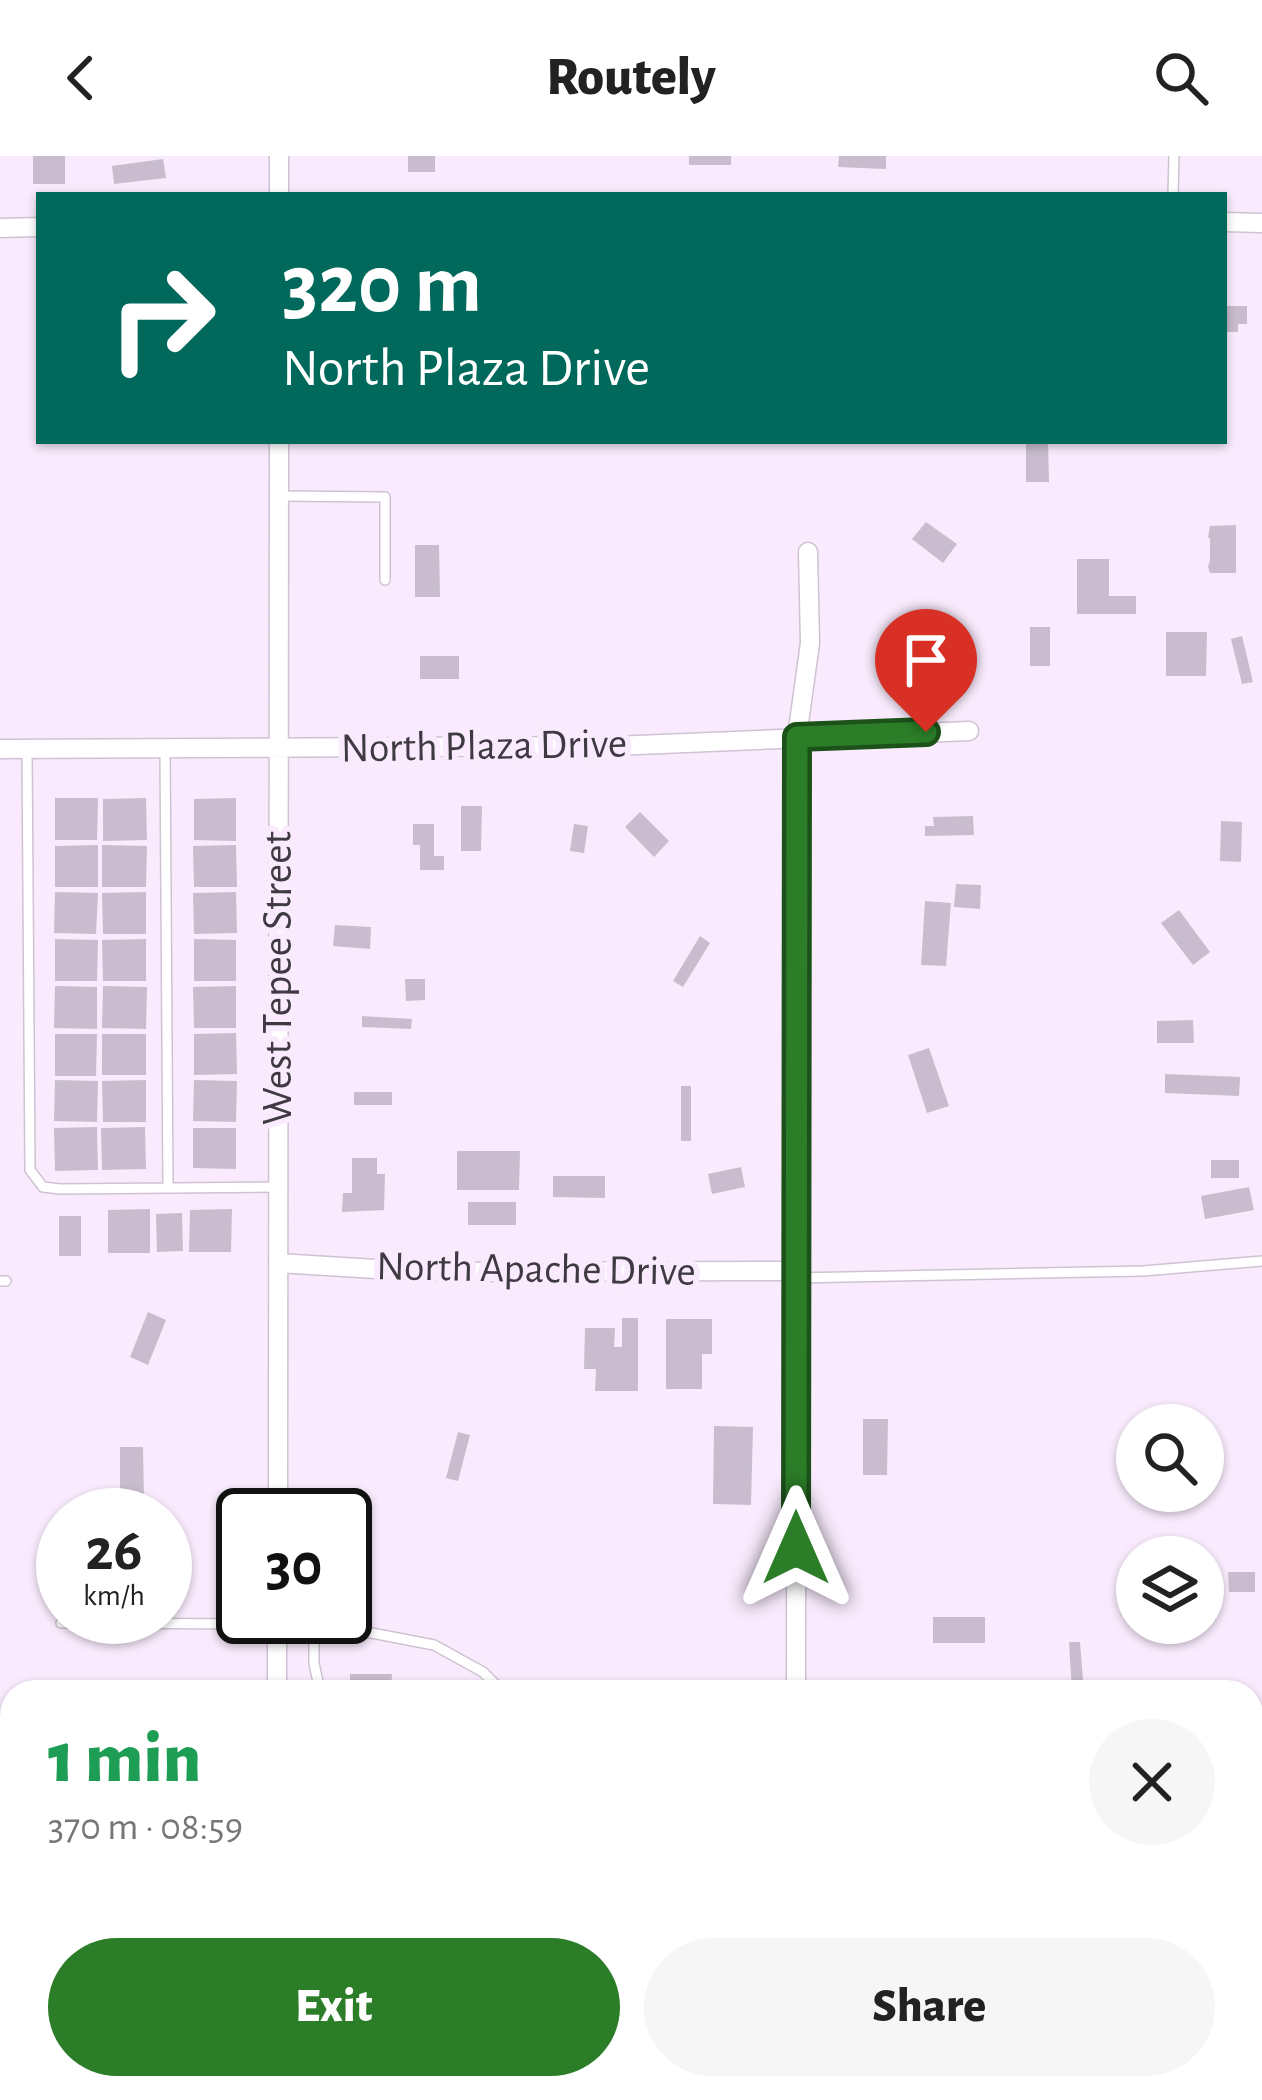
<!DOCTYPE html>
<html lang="en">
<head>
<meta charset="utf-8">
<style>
  :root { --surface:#fff; --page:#f6f6f6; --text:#222; --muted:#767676; --accent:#2b7d28 }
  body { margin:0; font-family:"Alegreya Sans",sans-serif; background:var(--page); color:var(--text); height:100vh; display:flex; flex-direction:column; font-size:45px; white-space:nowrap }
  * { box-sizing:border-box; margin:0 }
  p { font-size:39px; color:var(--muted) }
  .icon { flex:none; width:66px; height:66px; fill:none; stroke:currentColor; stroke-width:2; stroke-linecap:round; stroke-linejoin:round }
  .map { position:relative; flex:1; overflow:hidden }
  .panel { position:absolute; left:0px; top:1524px; width:1263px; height:420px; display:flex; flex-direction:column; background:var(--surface); border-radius:36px 36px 0 0; box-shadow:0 3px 9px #0004 }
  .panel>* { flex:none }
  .top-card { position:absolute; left:36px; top:36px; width:1191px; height:252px; border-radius:0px; box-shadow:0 3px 9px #0004; background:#00695c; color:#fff; overflow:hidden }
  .buttons { position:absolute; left:1116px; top:1248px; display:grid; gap:24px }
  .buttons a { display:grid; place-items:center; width:108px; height:108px; border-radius:50%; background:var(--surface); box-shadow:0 3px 9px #0004; font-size:60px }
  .speed { position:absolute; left:36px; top:1332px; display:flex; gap:24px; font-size:60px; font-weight:700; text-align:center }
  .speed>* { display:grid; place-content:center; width:156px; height:156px; border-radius:50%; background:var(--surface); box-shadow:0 3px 9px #0004; line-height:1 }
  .speed small { font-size:30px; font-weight:400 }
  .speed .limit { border:6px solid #111; border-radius:18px; background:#fff; color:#111 }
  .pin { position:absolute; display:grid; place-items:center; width:102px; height:102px; color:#fff; margin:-123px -51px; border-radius:50% 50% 50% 0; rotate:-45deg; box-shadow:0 0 12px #0007 }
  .pin .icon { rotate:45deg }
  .me { position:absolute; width:132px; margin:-66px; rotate:0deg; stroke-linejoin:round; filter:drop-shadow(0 0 9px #0008) }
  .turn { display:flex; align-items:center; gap:42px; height:252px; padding:0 48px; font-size:54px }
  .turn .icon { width:156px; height:156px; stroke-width:2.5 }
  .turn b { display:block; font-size:84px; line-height:102px }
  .round { display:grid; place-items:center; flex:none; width:126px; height:126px; border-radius:63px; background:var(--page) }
  .summary { display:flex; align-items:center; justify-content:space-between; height:204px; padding:0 48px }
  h1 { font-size:72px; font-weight:800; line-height:90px; color:#1e9e55 }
  .primary-button { display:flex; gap:24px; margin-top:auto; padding:24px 48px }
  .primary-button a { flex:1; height:138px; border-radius:72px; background:var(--accent); color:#fff; font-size:48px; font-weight:800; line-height:138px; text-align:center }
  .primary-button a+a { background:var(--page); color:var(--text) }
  header { display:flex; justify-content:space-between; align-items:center; height:156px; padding:0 48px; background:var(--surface); font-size:54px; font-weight:800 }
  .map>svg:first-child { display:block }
  .built { fill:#eddbf3 }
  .building { fill:#c8bcce }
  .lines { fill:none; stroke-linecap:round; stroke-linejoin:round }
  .service-casing { stroke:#cfc2d3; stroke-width:12 }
  .minor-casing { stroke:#cfc2d3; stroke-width:21 }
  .tertiary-casing { stroke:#cfc2d3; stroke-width:24 }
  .path { stroke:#c0b5c4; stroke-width:3; stroke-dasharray:12 6; stroke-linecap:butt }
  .service { stroke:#fff; stroke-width:9 }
  .minor { stroke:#fff; stroke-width:18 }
  .tertiary { stroke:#fff; stroke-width:21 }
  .route-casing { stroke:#1c511a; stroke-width:30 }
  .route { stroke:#2b7d28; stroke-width:21 }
  .labels { text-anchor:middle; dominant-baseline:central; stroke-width:12; stroke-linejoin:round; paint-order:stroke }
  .street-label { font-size:42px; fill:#3f3a41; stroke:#f9ebfd }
</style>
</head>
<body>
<header><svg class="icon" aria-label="back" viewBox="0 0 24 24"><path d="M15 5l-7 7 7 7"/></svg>Routely<svg class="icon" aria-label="search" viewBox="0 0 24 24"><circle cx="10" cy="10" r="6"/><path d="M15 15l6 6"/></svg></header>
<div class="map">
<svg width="1262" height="1944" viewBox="0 0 1262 1944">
  <rect width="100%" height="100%" fill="#f9ebfd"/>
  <path class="built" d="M1251,1652H1262V1944H823L811,1932H1251Z"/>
  <path class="building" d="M33,0H65V28H33Z
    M408,0H435V16H408Z
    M689,0H731V9H689Z
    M839,0H886V13L838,11Z
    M163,3L166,22L114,28L112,10Z
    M1224,150H1247V168H1238V176H1224Z
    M1026,285H1048L1049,326H1026Z
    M926,366L957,388L943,407L912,383Z
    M1236,369V417H1210L1208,411L1210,404V383L1208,381L1210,370Z
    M415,389H439L440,441H415Z
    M1077,403H1109V440H1136V458H1077Z
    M1030,471H1050V510H1030Z
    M1166,476H1207L1206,520H1166Z
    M1242,480L1253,526L1242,528L1231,483Z
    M941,483L947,527L926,530L920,486Z
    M420,500H459V523H420Z
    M55,642H98L97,684H55Z
    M146,642L147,684L103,685V643Z
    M236,642V685L194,684V643Z
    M461,650H482L481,695H461Z
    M640,656L669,685L654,701L625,671Z
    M973,660L974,679L925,680V670H934L933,661Z
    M1221,665L1242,666L1241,706L1220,705Z
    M413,668H434V700H444V714H420V689H413Z
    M574,668L588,670L584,697L570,695Z
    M98,689V731H55V690Z
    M102,689L147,690L146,731H102Z
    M236,689L237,731H194L193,690Z
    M956,728L981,729L980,753L954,751Z
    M55,736L98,737L96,778L54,777Z
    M146,736V778H103L102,737Z
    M236,736L237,777L194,778L193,737Z
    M925,745L951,747L946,810L921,809Z
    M1179,754L1210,796L1193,809L1161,767Z
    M335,769L371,771L370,793L333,790Z
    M700,780L710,787L683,831L673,825Z
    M55,783L98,784L97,825H55Z
    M146,783V825H103L102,784Z
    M194,783L236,784V825H194Z
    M405,823H425V844L406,845Z
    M55,830L97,831V873L54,872Z
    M103,830L147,831L146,873L102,872Z
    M236,830V872H194L193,831Z
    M362,860L412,863L411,873L362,871Z
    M1193,864L1194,887H1157V865Z
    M236,877L237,918L194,919V878Z
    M55,878H97L96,920H55Z
    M102,878H146V919H102Z
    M929,892L949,950L927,957L908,899Z
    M1165,918L1240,921L1239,940L1165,937Z
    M55,924L98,925L97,966L54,965Z
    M146,924V966H103L102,925Z
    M194,924L237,925L236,966L193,965Z
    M681,930H691V985H681Z
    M354,936H392V949H354Z
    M97,971L98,1014L55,1015L54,972Z
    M145,971L146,1013L102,1014L101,972Z
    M193,972H236V1013L193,1012Z
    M457,995H520L519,1034H457Z
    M352,1002H377V1018H385L384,1054L342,1056L343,1037H352Z
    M1211,1004H1239V1022H1211Z
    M741,1011L745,1031L712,1038L708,1018Z
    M553,1020H605V1042L553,1041Z
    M1249,1031L1254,1054L1205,1063L1201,1040Z
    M468,1046H516V1069H468Z
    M150,1053V1097H108V1054Z
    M232,1053L231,1096H189L190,1054Z
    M182,1057L183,1095L157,1096L156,1058Z
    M59,1060H81V1100H59Z
    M148,1156L166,1164L148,1209L130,1201Z
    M622,1162H638V1235H595L596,1213H584L585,1172H615L614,1191H622Z
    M666,1163H712V1198H702V1233H666Z
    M863,1263H888L887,1319H863Z
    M714,1270L753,1271L751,1349L713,1348Z
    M458,1276L470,1279L458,1325L446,1322Z
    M120,1291H143L144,1346L120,1347Z
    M1228,1416H1255V1436H1229Z
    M1212,1422L1218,1424L1219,1444L1215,1445L1216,1464L1203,1465V1423Z
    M933,1461H985V1487H933Z
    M1069,1486H1080L1084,1536H1072Z
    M350,1518H392L391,1536H350Z
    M553,1932H588L600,1944H541Z
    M611,1932H694L707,1944H623Z
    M716,1932H801L807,1938L801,1944H728Z
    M927,1932H1011L1022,1936L1019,1944H922Z
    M1096,1932H1115L1121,1944H1071Z"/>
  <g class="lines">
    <g class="service-casing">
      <path id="service" d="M1173,39L1174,0
        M279,340L385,341V424
        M27,593L30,1014L43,1031L60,1033L278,1031
        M165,593L168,1031
        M795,1122L1143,1115L1262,1105
        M0,1125H6
        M61,1467L277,1468
        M320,1536L314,1507V1480L330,1469L434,1489L483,1516L503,1536
        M1251,1835L1262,1839
        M467,1932L475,1944
        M824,1932L836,1944
        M1210,1932L1234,1938L1262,1931"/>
    </g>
    <g class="minor-casing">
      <path id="minor" d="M279,0V39
        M1224,66L1262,67
        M0,72L39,71
        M0,593L614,590L969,575
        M278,1107L424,1116L795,1115
        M278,1359L279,285
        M277,1536V1461
        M796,1536L797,581L810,487L808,396"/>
    </g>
    <g class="tertiary-casing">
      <path id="tertiary" d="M0,1617H12
        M1251,1623H1262"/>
    </g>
    <path class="path" d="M1047,1932L1053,1944
      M1084,1932L1086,1937
      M1121,1932L1127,1944
      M908,1944L918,1941L921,1932
      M1027,1944L1033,1932"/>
    <use href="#service" class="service"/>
    <use href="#minor" class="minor"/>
    <use href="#tertiary" class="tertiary"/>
  </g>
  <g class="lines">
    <g class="route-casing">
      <path id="route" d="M796,1392L797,581L926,576"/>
    </g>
    <use href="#route" class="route"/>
  </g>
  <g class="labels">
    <g class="street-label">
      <text transform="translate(484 590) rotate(-1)">North Plaza Drive</text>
      <text transform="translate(278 822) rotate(-90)">West Tepee Street</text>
      <text transform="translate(536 1113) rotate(1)">North Apache Drive</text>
    </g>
  </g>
</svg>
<div class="buttons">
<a><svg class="icon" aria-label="search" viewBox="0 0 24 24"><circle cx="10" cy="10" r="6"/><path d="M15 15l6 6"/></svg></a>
<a><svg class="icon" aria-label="layers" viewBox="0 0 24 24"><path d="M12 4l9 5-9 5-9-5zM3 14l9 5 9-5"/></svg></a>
</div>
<div class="speed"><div>26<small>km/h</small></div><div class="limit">30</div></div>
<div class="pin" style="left:926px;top:576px;background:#d93025"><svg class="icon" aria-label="arrive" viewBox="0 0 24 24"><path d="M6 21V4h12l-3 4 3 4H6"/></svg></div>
<svg class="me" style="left:796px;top:1392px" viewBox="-20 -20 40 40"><path d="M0-17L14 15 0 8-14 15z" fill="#2b7d28" stroke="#fff" stroke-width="4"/></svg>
<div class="top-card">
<div class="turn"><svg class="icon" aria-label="right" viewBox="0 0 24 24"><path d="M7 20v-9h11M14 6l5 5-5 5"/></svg><div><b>320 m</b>North Plaza Drive</div></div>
</div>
<section class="panel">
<div class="summary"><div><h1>1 min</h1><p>370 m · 08:59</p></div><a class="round"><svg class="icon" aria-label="close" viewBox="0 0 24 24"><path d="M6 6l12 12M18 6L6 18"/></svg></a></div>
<div class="primary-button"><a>Exit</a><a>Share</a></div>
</section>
</div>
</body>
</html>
